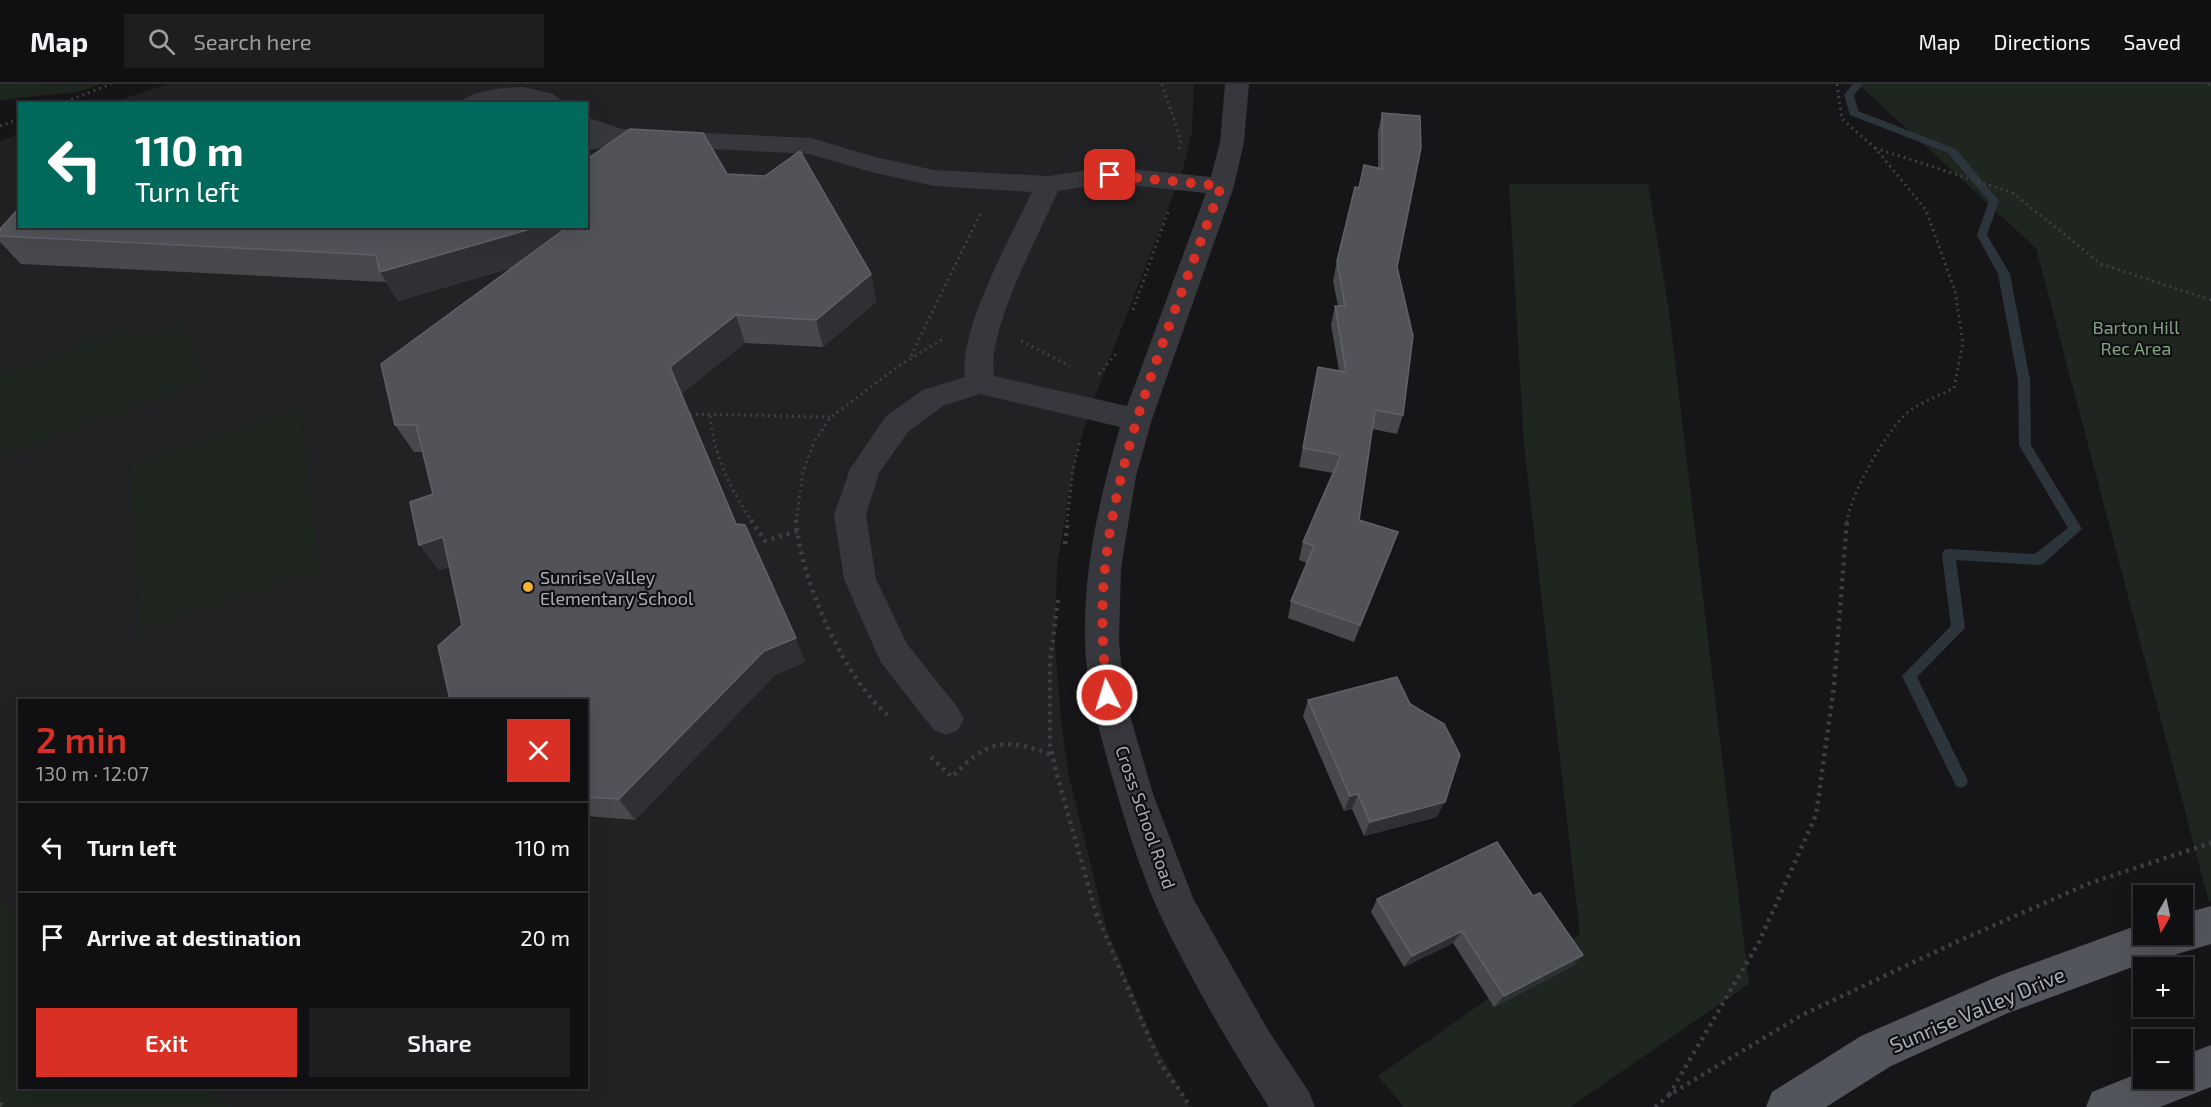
<!DOCTYPE html>
<html lang="en">
<head>
<meta charset="utf-8">
<style>
  :root { --surface:#101012; --page:#1e1e20; --text:#f1f3f6; --muted:#9c9d9f; --line:#303032; --accent:#d93025 }
  body { margin:0; font-family:"Exo 2",sans-serif; background:var(--page); color:var(--text); height:100vh; display:flex; flex-direction:column; font-size:22px; white-space:nowrap }
  * { box-sizing:border-box; margin:0 }
  p { font-size:20px; color:var(--muted) }
  .icon { flex:none; width:33px; height:33px; fill:none; stroke:currentColor; stroke-width:2; stroke-linecap:round; stroke-linejoin:round }
  .map { position:relative; flex:1; overflow:hidden }
  .side { position:absolute; left:18px; top:615px; width:570px; height:390px; display:flex; flex-direction:column; background:var(--surface); border-radius:0px; box-shadow:0 6px 24px #0002,0 0 0 2px var(--line) }
  .side>* { flex:none }
  .banner { position:absolute; left:18px; top:18px; width:570px; height:126px; border-radius:0px; box-shadow:0 6px 24px #0002,0 0 0 2px var(--line); background:#00695c; color:#fff; overflow:hidden }
  .needle { width:39px; rotate:189deg }
  .buttons { position:absolute; left:2133px; top:801px; display:grid; gap:12px }
  .buttons a { display:grid; place-items:center; width:60px; height:60px; border-radius:0px; background:var(--surface); box-shadow:0 6px 24px #0002,0 0 0 2px var(--line); font-size:30px }
  .pin { position:absolute; display:grid; place-items:center; width:51px; height:51px; color:#fff; margin:-26px; border-radius:12px; box-shadow:0 3px 9px #0006 }
  .me { position:absolute; width:66px; margin:-33px; rotate:355deg; stroke-linejoin:round; filter:drop-shadow(0 0 4px #0008) }
  .turn { display:flex; align-items:center; gap:21px; height:126px; padding:0 18px; font-size:27px }
  .turn .icon { width:78px; height:78px; stroke-width:2.5 }
  .turn b { display:block; font-size:42px; line-height:51px }
  .round { display:grid; place-items:center; flex:none; width:63px; height:63px; border-radius:0px; background:var(--page) }
  .head { display:flex; align-items:center; justify-content:space-between; height:102px; padding:0 18px }
  h1 { font-size:36px; font-weight:600; line-height:45px; color:var(--accent) }
  .cta { display:flex; gap:12px; margin-top:auto; padding:12px 18px }
  .cta a { flex:1; height:69px; border-radius:0px; background:var(--accent); color:#fff; font-size:24px; font-weight:600; line-height:69px; text-align:center }
  .cta a+a { background:var(--page); color:var(--text) }
  ul { padding:0; list-style:none }
  li { display:flex; align-items:center; gap:18px; height:90px; padding:0 18px; border-top:2px solid var(--line) }
  li div { flex:1 }
  li b { display:block; font-size:22px }
  li em { font-style:normal }
  header { display:flex; align-items:center; gap:36px; box-sizing:border-box; height:84px; padding:0 30px; background:var(--surface); border-bottom:2px solid var(--line) }
  header strong { font-size:28px }
  nav { display:flex; gap:33px; margin-inline-start:auto; font-size:21px }
  .search { width:420px; height:54px; background:var(--page); display:flex; align-items:center; gap:15px; box-sizing:border-box; padding:0 21px; border-radius:0px; color:var(--muted); font-size:22px }
  .map>svg:first-child { display:block }
  .built { fill:#222225 }
  .green { fill:#1e261f }
  .lines { fill:none; stroke-linecap:round; stroke-linejoin:round }
  .stream { fill:#2c353c; fill-rule:evenodd }
  .path-far1 { stroke:#3d3f44; stroke-width:3; stroke-dasharray:2 4; stroke-linecap:butt }
  .path { stroke:#3d3f44; stroke-width:4.5; stroke-dasharray:3 5; stroke-linecap:butt }
  .minor { fill:#37383d; fill-rule:evenodd }
  .major { fill:#53555c; fill-rule:evenodd }
  .wall { fill:#47494d }
  .shaded-wall { fill:#2f3033 }
  .building { fill:#525359; stroke:#5f6168; stroke-width:1.5 }
  .route { stroke:#d93025; stroke-width:10; stroke-dasharray:0 18 }
  .poi-dot { fill:#f2b134; stroke:#111113; stroke-width:2 }
  .labels { text-anchor:middle; dominant-baseline:central; stroke-width:4.5; stroke-linejoin:round; paint-order:stroke }
  .park-label { font-size:18px; fill:#7fa381; stroke:#111113 }
  .poi-label { font-size:18px; fill:#a8adb8; stroke:#111113; text-anchor:start }
  .street-label { font-size:18px; fill:#a8adb8; stroke:#111113 }
  .near-street-label { font-size:21px; fill:#a8adb8; stroke:#111113 }
</style>
</head>
<body>
<header>
<strong>Map</strong>
<div class="search"><svg class="icon" aria-label="search" viewBox="0 0 24 24"><circle cx="10" cy="10" r="6"/><path d="M15 15l6 6"/></svg>Search here</div>
<nav><a>Map</a><a>Directions</a><a>Saved</a></nav>
</header>
<div class="map">
<svg width="2211" height="1023" viewBox="0 0 2211 1023">
  <rect width="100%" height="100%" fill="#161618"/>
  <path class="built" d="M168,0H1194L1192,49L1182,89L1092,320L1076,371L1057,482L1055,561L1062,645L1069,692L1106,843L1152,954L1190,1023H213L191,1004H586V616H20L19,846L0,828V57L19,50L20,142H586V20L110,19Z"/>
  <path class="green" d="M0,0H101L77,8L0,16Z
    M1858,0H2211V817L2209,818L2036,164Z
    M1509,100H1648L1669,227L1749,900L1570,1023H1404L1378,992L1580,850L1524,361Z
    M180,236L207,297L0,375V289L127,241L131,255Z
    M300,320L320,489L140,549L129,377Z
    M0,817L19,834L20,1004H207L228,1023H0Z"/>
  <g class="lines">
    <path class="stream" d="M1853,0H1863L1854,11L1858,27L1956,65L1999,117L1987,151L2010,190L2030,296L2031,361L2082,445L2043,480L2038,481L1956,476L1965,544L1917,593L1968,697L1966,702L1961,704L1956,702L1902,592L1951,542L1942,470L1944,466L1949,465L2035,470L2068,444L2019,361L2018,296L1998,190L1977,151L1989,117L1948,69L1850,31L1844,11Z"/>
    <path class="path-far1" d="M1162,0L1181,56L1179,65
      M1837,0L1842,35L1875,64L1926,126L1955,207L1963,259L1954,304C1940,311 1925,317 1912,325C1890,339 1849,412 1847,438
      M2208,0L2211,2
      M60,20L111,0
      M0,42L20,35
      M1875,64L2013,109L2101,180L2211,216
      M1133,226L1168,128
      M1021,257L1070,282
      M911,272L981,128
      M1099,290L1117,269
      M690,330L831,333
      M710,332C714,372 730,404 752,438
      M796,438L803,388L814,358L831,333L900,281L943,255
      M1067,438L1073,385L1080,358"/>
    <path class="path" d="M751,436L765,457L797,447
      M796,436C800,494 844,595 889,632
      M1065,460L1068,436
      M1058,516L1050,578V661L1057,691L1096,829L1160,979L1191,1023
      M931,673L952,693C987,656 1005,653 1052,671
      M1669,1011L1759,858L1816,731L1834,602L1847,436
      M0,1019L4,1023
      M1655,1023L1669,1011L1802,931L1954,859L2090,799L2211,759"/>
    <path class="minor" d="M1225,0H1249L1244,58L1234,102L1152,335L1136,392L1121,484L1119,557L1124,611L1153,710L1193,814L1268,946L1309,1008L1315,1023H1269C1231,964 1194,901 1163,837C1141,790 1122,729 1108,678C1097,638 1086,600 1085,558C1083,485 1100,412 1120,343L980,310L943,322L908,348L879,389L866,431L876,495L907,560L958,624L964,635L958,646L946,651L934,646L882,580L877,570L844,495L834,431L850,385L886,332L923,306L965,293C959,244 1010,155 1032,108L934,102L871,88L809,70L619,60L586,67V51L591,50L586,49V33L622,45L811,54L875,73L934,86L1048,92L1110,83L1211,93L1220,58ZM1110,99L1206,109L1127,322L994,292C987,245 1038,153 1058,107Z
      M524,3L553,10L566,20L513,17L459,20C469,6 508,3 524,3Z"/>
    <path class="major" d="M2211,822V860L2130,884L2008,929L1891,982L1826,1023H1766L1772,1008L1861,952L2001,891L2130,844L2144,841V850H2182V830Z
      M2211,961V1003L2160,1023H2086L2092,1008L2144,987V994H2182V972Z"/>
  </g>
  <path class="wall" d="M1382,29L1397,183L1403,331L1397,350L1372,345L1359,436L1392,466L1354,558L1288,534L1291,517L1307,479L1299,476L1303,458L1333,389L1299,383L1318,283L1339,286L1331,241L1335,222H1338L1333,197L1337,177L1359,104L1378,84V48Z
    M727,90L871,190L876,218L823,263L745,259L681,310L736,440L805,578L775,591L635,736L586,732V616L462,541L449,483L439,486L433,410L423,368H414L395,341L514,183L398,217L386,198L21,180L0,158V145Z
    M1308,616L1437,733L1364,752L1352,725L1344,727L1303,632Z
    M1533,812L1583,871L1571,883L1494,923L1453,859L1404,883L1371,828L1377,815Z"/>
  <path class="shaded-wall" d="M541,142H586L598,158L398,217L380,188Z
    M871,190L876,218L823,263L816,236Z
    M736,231L745,259L681,310L670,283Z
    M1398,448L1392,466L1354,558L1360,541Z
    M443,453L462,478L439,486L419,461Z
    M796,554L805,578L775,591L635,736L619,715L764,567Z
    M1358,710L1352,725L1344,727L1350,712Z
    M1445,718L1437,733L1364,752L1370,738Z
    M1462,847L1453,859L1404,883L1412,872Z
    M1583,871L1571,883L1494,923L1504,912Z"/>
  <path class="building" d="M1382,29L1420,32L1421,64L1397,183L1413,252L1403,331L1375,326L1359,436L1398,448L1360,541L1291,517L1314,462L1303,458L1341,371L1303,364L1318,283L1346,288L1335,222H1345L1337,177L1355,103L1359,104L1364,81L1382,85Z
    M630,45L703,49L727,90L765,92L800,67L871,190L816,236L736,231L670,283L736,440L745,441L796,554L764,567L619,715L586,713V616H450L438,562L462,541L443,453L419,461L410,418L433,410L416,341H395L381,280L569,142H586V76Z
    M20,123V142H541L380,188L376,171L0,152V145Z
    M1397,593L1410,620L1444,640L1460,671L1445,718L1370,738L1358,710L1350,712L1308,616Z
    M1497,758L1533,812L1540,809L1583,871L1504,912L1462,847L1412,872L1377,815Z"/>
  <g class="lines">
    <path class="route" d="M1107,611C1103,569 1100,526 1105,484C1118,356 1178,223 1221,102L1110,91"/>
  </g>
  <circle class="poi-dot" cx="528" cy="503" r="6"/>
  <g class="labels">
    <g class="park-label">
      <text x="2136" y="243">Barton Hill<tspan x="2136" dy="21">Rec Area</tspan></text>
    </g>
    <g class="poi-label">
      <text x="540" y="493">Sunrise Valley<tspan x="540" dy="21">Elementary School</tspan></text>
    </g>
    <g class="street-label">
      <text transform="translate(1146 733) rotate(71)">Cross School Road</text>
    </g>
    <g class="near-street-label">
      <text transform="translate(1977 925) rotate(-23)">Sunrise Valley Drive</text>
    </g>
  </g>
</svg>
<div class="buttons">
<a><svg class="needle" viewBox="-14 -14 28 28"><path d="M0-13l5 13h-10z" fill="#e53935"/><path d="M0 13l5-13h-10z" fill="#9c9d9f"/></svg></a>
<a>+</a>
<a>−</a>
</div>
<div class="pin" style="left:1110px;top:91px;background:#d93025"><svg class="icon" aria-label="arrive" viewBox="0 0 24 24"><path d="M6 21V4h12l-3 4 3 4H6"/></svg></div>
<svg class="me" style="left:1107px;top:611px" viewBox="-20 -20 40 40"><circle r="17" fill="#d93025" stroke="#fff" stroke-width="3"/><path d="M0-11L8 9 0 5-8 9z" fill="#fff"/></svg>
<div class="banner">
<div class="turn"><svg class="icon" aria-label="left" viewBox="0 0 24 24"><path d="M17 20v-9H6M10 6l-5 5 5 5"/></svg><div><b>110 m</b>Turn left</div></div>
</div>
<section class="side">
<div class="head"><div><h1>2 min</h1><p>130 m · 12:07</p></div><a class="round" style="background:#d93025;color:#fff"><svg class="icon" aria-label="close" viewBox="0 0 24 24"><path d="M6 6l12 12M18 6L6 18"/></svg></a></div>
<ul>
<li><svg class="icon" aria-label="left" viewBox="0 0 24 24"><path d="M17 20v-9H6M10 6l-5 5 5 5"/></svg><div><b>Turn left</b></div><em>110 m</em></li>
<li><svg class="icon" aria-label="arrive" viewBox="0 0 24 24"><path d="M6 21V4h12l-3 4 3 4H6"/></svg><div><b>Arrive at destination</b></div><em>20 m</em></li>
</ul>
<div class="cta"><a>Exit</a><a>Share</a></div>
</section>
</div>
</body>
</html>
